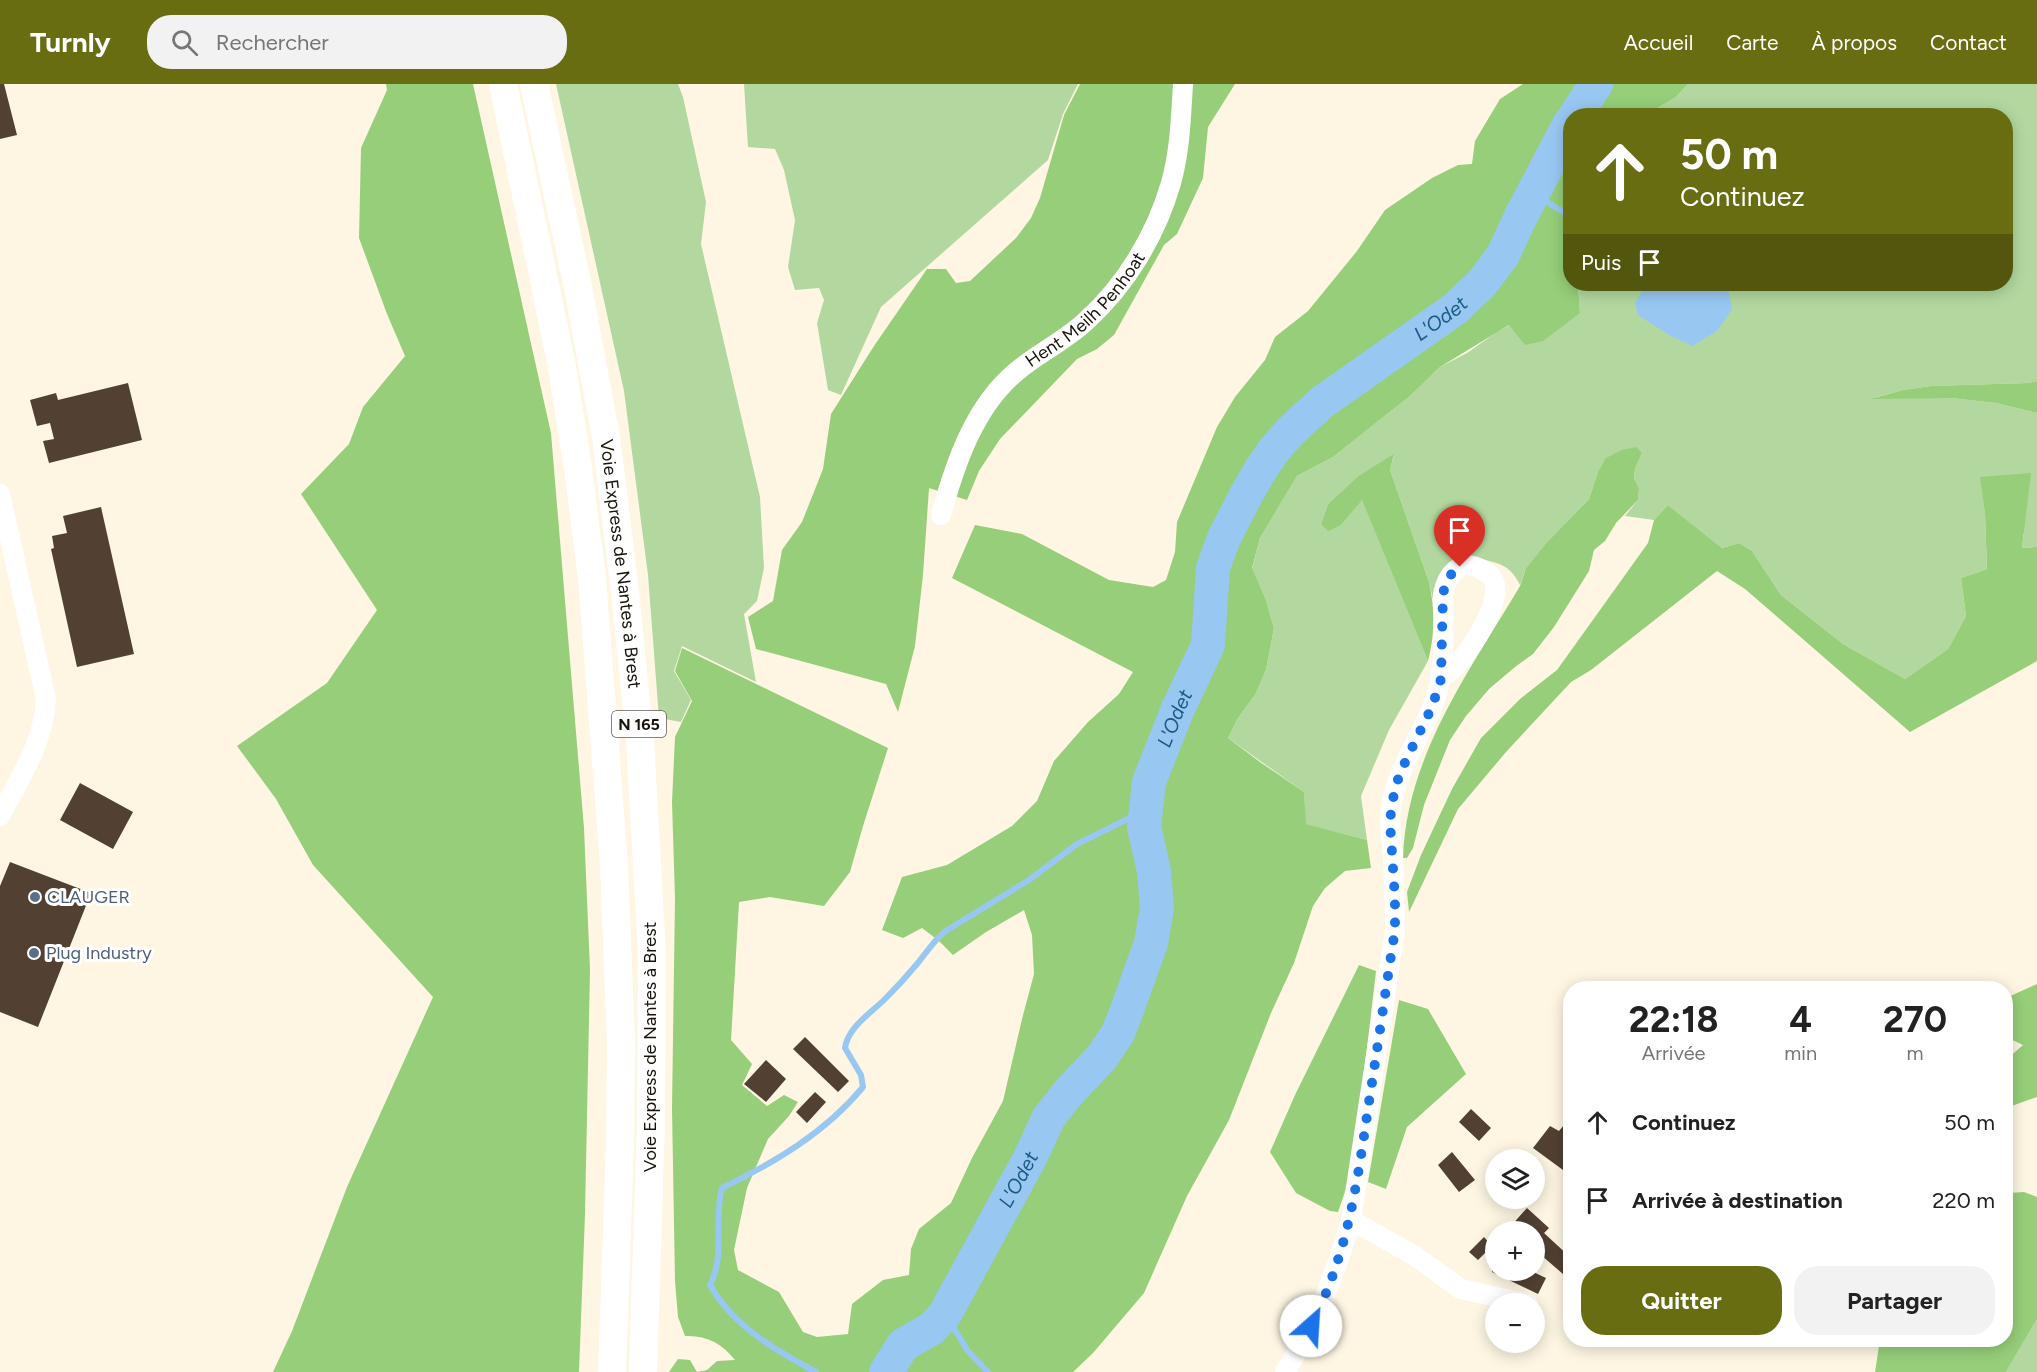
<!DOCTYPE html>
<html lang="fr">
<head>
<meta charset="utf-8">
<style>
  :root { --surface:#fff; --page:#f2f2f2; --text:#222; --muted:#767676; --accent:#686d11 }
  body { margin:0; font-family:Figtree,sans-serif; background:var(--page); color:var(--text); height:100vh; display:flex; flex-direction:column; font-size:22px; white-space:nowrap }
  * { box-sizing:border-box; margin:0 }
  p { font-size:20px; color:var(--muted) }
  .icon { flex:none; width:33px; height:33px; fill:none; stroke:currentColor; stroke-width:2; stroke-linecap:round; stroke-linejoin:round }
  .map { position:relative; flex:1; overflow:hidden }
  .details { position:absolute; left:1563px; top:897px; width:450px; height:366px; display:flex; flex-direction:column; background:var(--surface); border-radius:24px; box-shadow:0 3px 15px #0003 }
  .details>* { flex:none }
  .guide { position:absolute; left:1563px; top:24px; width:450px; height:183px; border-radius:24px; box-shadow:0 3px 15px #0003; background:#686d11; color:#fff; overflow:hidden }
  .buttons { position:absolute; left:1485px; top:1065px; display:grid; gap:12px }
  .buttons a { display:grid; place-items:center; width:60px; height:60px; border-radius:50%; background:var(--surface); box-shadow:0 3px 15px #0003; font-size:30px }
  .pin { position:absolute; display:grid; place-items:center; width:51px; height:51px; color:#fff; margin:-62px -26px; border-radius:50% 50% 50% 0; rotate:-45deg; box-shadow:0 0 6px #0007 }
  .pin .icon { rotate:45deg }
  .me { position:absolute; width:66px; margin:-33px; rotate:26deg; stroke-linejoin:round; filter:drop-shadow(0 0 4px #0008) }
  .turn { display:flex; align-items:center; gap:21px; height:126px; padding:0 18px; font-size:27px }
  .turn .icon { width:78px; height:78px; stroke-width:2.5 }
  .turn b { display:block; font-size:42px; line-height:51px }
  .then { display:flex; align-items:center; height:57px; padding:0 18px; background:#0003; gap:12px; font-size:22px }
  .eta { display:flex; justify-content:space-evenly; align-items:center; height:102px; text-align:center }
  .eta b { font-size:36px; font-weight:700; line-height:42px }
  .button { display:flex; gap:12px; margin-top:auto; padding:12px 18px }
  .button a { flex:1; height:69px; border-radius:24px; background:var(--accent); color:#fff; font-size:24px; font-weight:700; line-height:69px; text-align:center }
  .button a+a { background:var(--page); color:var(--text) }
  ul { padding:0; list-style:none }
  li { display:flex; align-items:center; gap:18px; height:78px; padding:0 18px }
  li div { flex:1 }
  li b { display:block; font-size:22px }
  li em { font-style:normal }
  header { display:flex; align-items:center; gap:36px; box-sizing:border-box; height:84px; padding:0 30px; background:var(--accent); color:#fff }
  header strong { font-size:28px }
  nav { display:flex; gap:33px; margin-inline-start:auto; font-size:21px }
  .search { width:420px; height:54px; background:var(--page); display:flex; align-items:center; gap:15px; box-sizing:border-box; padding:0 21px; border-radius:24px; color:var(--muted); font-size:22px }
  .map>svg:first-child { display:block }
  .green { fill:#b2d89f }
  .forest { fill:#96ce79 }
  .water { fill:#98c8f1 }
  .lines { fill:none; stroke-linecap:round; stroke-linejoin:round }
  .stream { stroke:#98c8f1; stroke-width:6 }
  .river { stroke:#98c8f1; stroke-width:34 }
  .building { fill:#524133 }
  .minor { stroke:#fff; stroke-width:20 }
  .highway { stroke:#fff; stroke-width:28 }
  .route { stroke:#1a73e8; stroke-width:10; stroke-dasharray:0 18 }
  .service-dot { fill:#5c6f8a; stroke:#fff; stroke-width:2 }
  .labels { text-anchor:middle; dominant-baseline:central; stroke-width:6; stroke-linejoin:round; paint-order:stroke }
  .shield { fill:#fff; stroke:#5d5a55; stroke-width:1.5 }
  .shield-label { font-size:16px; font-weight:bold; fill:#18140c }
  .street-label { font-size:18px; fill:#18140c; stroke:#fff }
  .service-label { font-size:18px; fill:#4e5e75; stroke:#fff; text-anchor:start }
  .water-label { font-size:20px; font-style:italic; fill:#1b5a86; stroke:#fff }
</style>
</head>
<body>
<header>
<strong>Turnly</strong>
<div class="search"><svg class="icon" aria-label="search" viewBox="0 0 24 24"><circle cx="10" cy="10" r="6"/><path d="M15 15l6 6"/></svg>Rechercher</div>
<nav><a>Accueil</a><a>Carte</a><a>À propos</a><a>Contact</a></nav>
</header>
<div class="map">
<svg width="2037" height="1288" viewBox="0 0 2037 1288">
  <rect width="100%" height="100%" fill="#fef6e3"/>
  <path class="green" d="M556,0H678L683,13L706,118L701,160L760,413L764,484L757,517L744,530L756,598L682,562L674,587L691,616L681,638L659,634L648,491L624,307Z
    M744,0H1078L1063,30L1048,76L881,223L841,311L828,306L817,239L824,216L819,204L795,206L788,183L795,136L784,86L775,65L748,63Z
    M1688,0H2037V297L2029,299L1931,302L1903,306L1873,314H1951L1996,319L2037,329V463L2022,464L2024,449L1981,393L1985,430L1987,485L1961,494L1966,532L1948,565L1905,595L1843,560L1781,511L1752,467L1739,459L1722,464L1668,421L1654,436L1625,432L1638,416L1639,404L1634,396L1635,385L1642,369L1598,388L1589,415L1546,459L1526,484L1520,501C1510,480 1498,479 1476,474L1438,503L1433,515L1429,498L1390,386L1394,371L1358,392L1328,420L1321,440L1341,441L1362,415L1428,577L1389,646L1361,712L1367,756L1305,740L1304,708L1228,654L1238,634L1255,611L1266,586L1274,544L1266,516L1252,485L1260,454L1297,392L1333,373L1410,312L1440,283L1467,269L1497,248L1510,241L1580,229L1578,200C1592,200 1600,206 1613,207L1620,200H2006V32L1646,31L1676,13Z
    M2037,1235V1288H2006Z"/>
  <path class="forest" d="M386,0H473L551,349L584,744L590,886L585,1130L579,1288H273L292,1247L347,1103L433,913L313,781L276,715L237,662L327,599L377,526L301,410L349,360L363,323L405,272L387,230L359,154L361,64L387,6Z
    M1080,0H1235L1208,43L1203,94L1177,150L1164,161L1114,251L1097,265L1077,275L1000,355L979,387L967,416L929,404L923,491L915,562L898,628L886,600L756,565L748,533L773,517L782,466L802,438L823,385L831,330L874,262L927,185H946L956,199L970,197L1016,154L1031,134L1040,114L1064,31Z
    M1523,0H1688L1676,13L1646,31L1570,32V200H1578L1580,229L1543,257L1525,261L1509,241L1440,283L1410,312L1333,373L1297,392L1260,454L1252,484L1266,516L1274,544L1266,586L1255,611L1238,634L1228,654L1260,678L1304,708L1306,740L1367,756L1371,784L1345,787L1325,804L1313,822L1294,879L1271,929L1229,1036L1187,1112L1144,1209L1093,1269L1073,1288H669L678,1275L690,1276L697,1288L707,1286L717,1277L735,1276C722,1259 706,1251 685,1252L678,1233L675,1197L672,1024L675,814L672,718L675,653L692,617L675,587L682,564L888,664L863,742L850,788L824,822L770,813L739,818L731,956L752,980L742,1001L767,1022L784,1011L798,1018L789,1032L768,1055L747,1104L734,1166L738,1186L779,1208L803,1248L817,1253L848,1250L852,1220L883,1196L909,1191L911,1165L919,1145L951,1119L972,1074L1003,1017L1022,935L1034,890L1032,851L1024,826L986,848L953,871L939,857L922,844L903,854L882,846L902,793L947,781L1012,742L1037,717L1054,677L1088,638L1119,610L1133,588L952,494L975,441L1022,450L1109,496L1153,503L1166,496L1175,468L1177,438L1217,343L1235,313L1265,276L1275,253L1308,227L1357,167L1385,126L1432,94L1458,81L1472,80L1475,57L1500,15Z
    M2037,297V329L1996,319L1951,314L1870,315L1903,306L1931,302L2029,299Z
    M1636,363L1642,369L1635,385L1634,395L1639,404L1638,416L1616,439L1605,457L1594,466L1589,487L1554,543L1533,570L1515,583L1489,605L1466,632L1450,656L1424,721L1413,764L1407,774H1403C1406,673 1470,586 1520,502L1526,484L1546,459L1589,415L1598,388L1606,374L1622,366Z
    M1394,370L1390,386L1429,498C1435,524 1435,551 1428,577L1362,416L1341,441L1328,447L1321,440L1328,420L1358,392Z
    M2031,389L2022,464L2037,463V577L1910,648L1745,505L1717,487L1591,586L1571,598L1506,668L1458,725L1409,828L1407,808L1421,771L1452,705L1481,654L1520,615L1557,586L1648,459L1654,436L1668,421L1722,464L1739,459L1752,467L1781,511L1843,560L1905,595L1948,565L1966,532L1961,494L1987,485L1985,430L1980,393Z
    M1359,881L1376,887L1365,981L1349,1096L1338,1128L1330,1127L1296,1109L1270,1068L1295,1011Z
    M2037,900V1013L2006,1024V976L2023,961L2006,953V914Z
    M1399,916L1428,925L1466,990L1407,1043L1386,1105L1368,1098Z
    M2024,1108L2037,1113V1235L2006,1288H1875L1879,1262L1887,1256H2006V1116L2009,1109Z"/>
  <path class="water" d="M1646,200H1727L1732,225L1717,247L1692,262L1669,251L1638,231L1635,219Z"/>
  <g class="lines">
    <path class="stream" d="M1534,110L1570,132
      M945,1230L968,1267L988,1288
      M816,1288C775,1266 733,1242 710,1201C726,1170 713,1137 722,1104C774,1079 826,1048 863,1003L861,991L845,964C848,943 871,929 885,915C896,904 907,892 917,880C926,869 933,858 944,848L1029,796L1077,760L1146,726"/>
    <g class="river">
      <path d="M1575,32L1596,0"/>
      <path id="s1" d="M886,1288L903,1261L931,1245L945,1230L1030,1074L1049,1033L1069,1008L1102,973L1118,949L1127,926L1151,859L1157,824L1154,787L1144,743L1149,698L1177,627L1208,561L1213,484L1224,454L1245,413L1261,385L1274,366L1290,348L1321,319L1456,224L1483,198L1503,171L1521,132L1570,39"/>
    </g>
  </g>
  <path class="building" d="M0,0H4L17,51L0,55Z
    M128,299L142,356L49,379L43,357L54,355L50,339L37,342L30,316L56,309L58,316Z
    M101,423L134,570L77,583L51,465L54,464L52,452L67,449L63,432Z
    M80,699L133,728L113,765L60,736Z
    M10,778L91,809L38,943L0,928V802Z
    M805,953L849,997L838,1008L793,965Z
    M766,976L786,995L766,1018L744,1000Z
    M815,1008L826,1018L807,1039L796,1028Z
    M1471,1025L1491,1044L1479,1057L1459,1038Z
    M1564,1041L1570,1046V1076L1563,1086L1533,1064L1550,1042L1559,1047Z
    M1452,1068L1475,1096L1459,1108L1438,1081Z
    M1527,1124L1549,1144L1544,1149L1570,1173V1180L1563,1190L1534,1165V1148H1515L1510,1143Z
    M1484,1153L1492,1162L1478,1176L1469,1168Z
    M1495,1180L1496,1186H1529L1546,1194L1538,1210L1492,1188Z"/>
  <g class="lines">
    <g class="minor">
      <path d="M0,410L46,615C44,659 20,693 0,732"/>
      <path id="s2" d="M941,431C955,380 974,323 1016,288C1038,269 1065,257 1086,237C1126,201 1156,151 1171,99C1180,67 1181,33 1183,0"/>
      <path d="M1351,1136L1415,1172L1461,1205L1528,1220"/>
      <path d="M1285,1288C1316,1239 1335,1192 1351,1136L1395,846C1395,821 1394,797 1393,772C1391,754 1388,735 1392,717C1399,684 1419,655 1432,624C1446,592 1444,545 1443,510C1447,491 1459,474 1481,485C1486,488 1492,491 1494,497C1502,519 1472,563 1458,580C1454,585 1446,590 1441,595"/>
    </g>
    <g class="highway">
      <path d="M503,0L562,283L578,385L592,494L614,781L621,958L620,1061L612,1288"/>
      <path id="s3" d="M534,0L578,203L606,353L625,508L640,657L652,870L651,1039L643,1288"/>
    </g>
  </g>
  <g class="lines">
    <path class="route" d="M1311,1242C1349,1167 1357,1099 1369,1018C1378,961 1386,903 1395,846V815L1390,738L1392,719L1397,698L1406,676L1432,623L1441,595L1443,510C1446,497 1449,490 1460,483"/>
  </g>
  <g class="service-dot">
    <circle cx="35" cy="813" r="6"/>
    <circle cx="34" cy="869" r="6"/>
  </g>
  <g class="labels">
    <rect class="shield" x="612" y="627" width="54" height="26" rx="4.5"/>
    <g class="shield-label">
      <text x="639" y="640">N 165</text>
    </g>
    <g class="street-label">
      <text stroke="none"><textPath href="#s2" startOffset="258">Hent Meilh Penhoat</textPath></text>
      <text stroke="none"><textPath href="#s3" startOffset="488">Voie Express de Nantes à Brest</textPath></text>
      <text transform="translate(650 963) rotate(-90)">Voie Express de Nantes à Brest</text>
    </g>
    <g class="service-label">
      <text x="47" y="813">CLAUGER</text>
      <text x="46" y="869">Plug Industry</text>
    </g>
    <g class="water-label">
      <text stroke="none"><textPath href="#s1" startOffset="1248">L'Odet</textPath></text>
      <text stroke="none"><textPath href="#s1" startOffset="744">L'Odet</textPath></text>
      <text stroke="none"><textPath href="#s1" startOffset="238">L'Odet</textPath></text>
    </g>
  </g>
</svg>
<div class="buttons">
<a><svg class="icon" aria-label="layers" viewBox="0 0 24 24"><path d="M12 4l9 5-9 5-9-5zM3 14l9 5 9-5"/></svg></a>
<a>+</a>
<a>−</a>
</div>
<div class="pin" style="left:1460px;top:483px;background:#d93025"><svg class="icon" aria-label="arrive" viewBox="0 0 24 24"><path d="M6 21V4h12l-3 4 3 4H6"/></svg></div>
<svg class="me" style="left:1311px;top:1242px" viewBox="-20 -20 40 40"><circle r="19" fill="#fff"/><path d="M0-13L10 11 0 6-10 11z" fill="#1a73e8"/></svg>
<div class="guide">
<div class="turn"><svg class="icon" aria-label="ahead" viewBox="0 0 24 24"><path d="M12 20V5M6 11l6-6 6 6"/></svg><div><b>50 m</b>Continuez</div></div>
<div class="then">Puis<svg class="icon" aria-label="arrive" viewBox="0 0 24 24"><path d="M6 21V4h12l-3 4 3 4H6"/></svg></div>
</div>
<section class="details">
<div class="eta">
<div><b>22:18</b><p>Arrivée</p></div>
<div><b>4</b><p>min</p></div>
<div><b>270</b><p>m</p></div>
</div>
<ul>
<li><svg class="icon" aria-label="ahead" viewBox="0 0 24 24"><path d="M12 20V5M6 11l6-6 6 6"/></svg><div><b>Continuez</b></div><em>50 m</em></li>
<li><svg class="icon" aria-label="arrive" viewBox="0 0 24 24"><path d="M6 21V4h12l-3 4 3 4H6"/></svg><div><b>Arrivée à destination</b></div><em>220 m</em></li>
</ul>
<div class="button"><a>Quitter</a><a>Partager</a></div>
</section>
</div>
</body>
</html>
